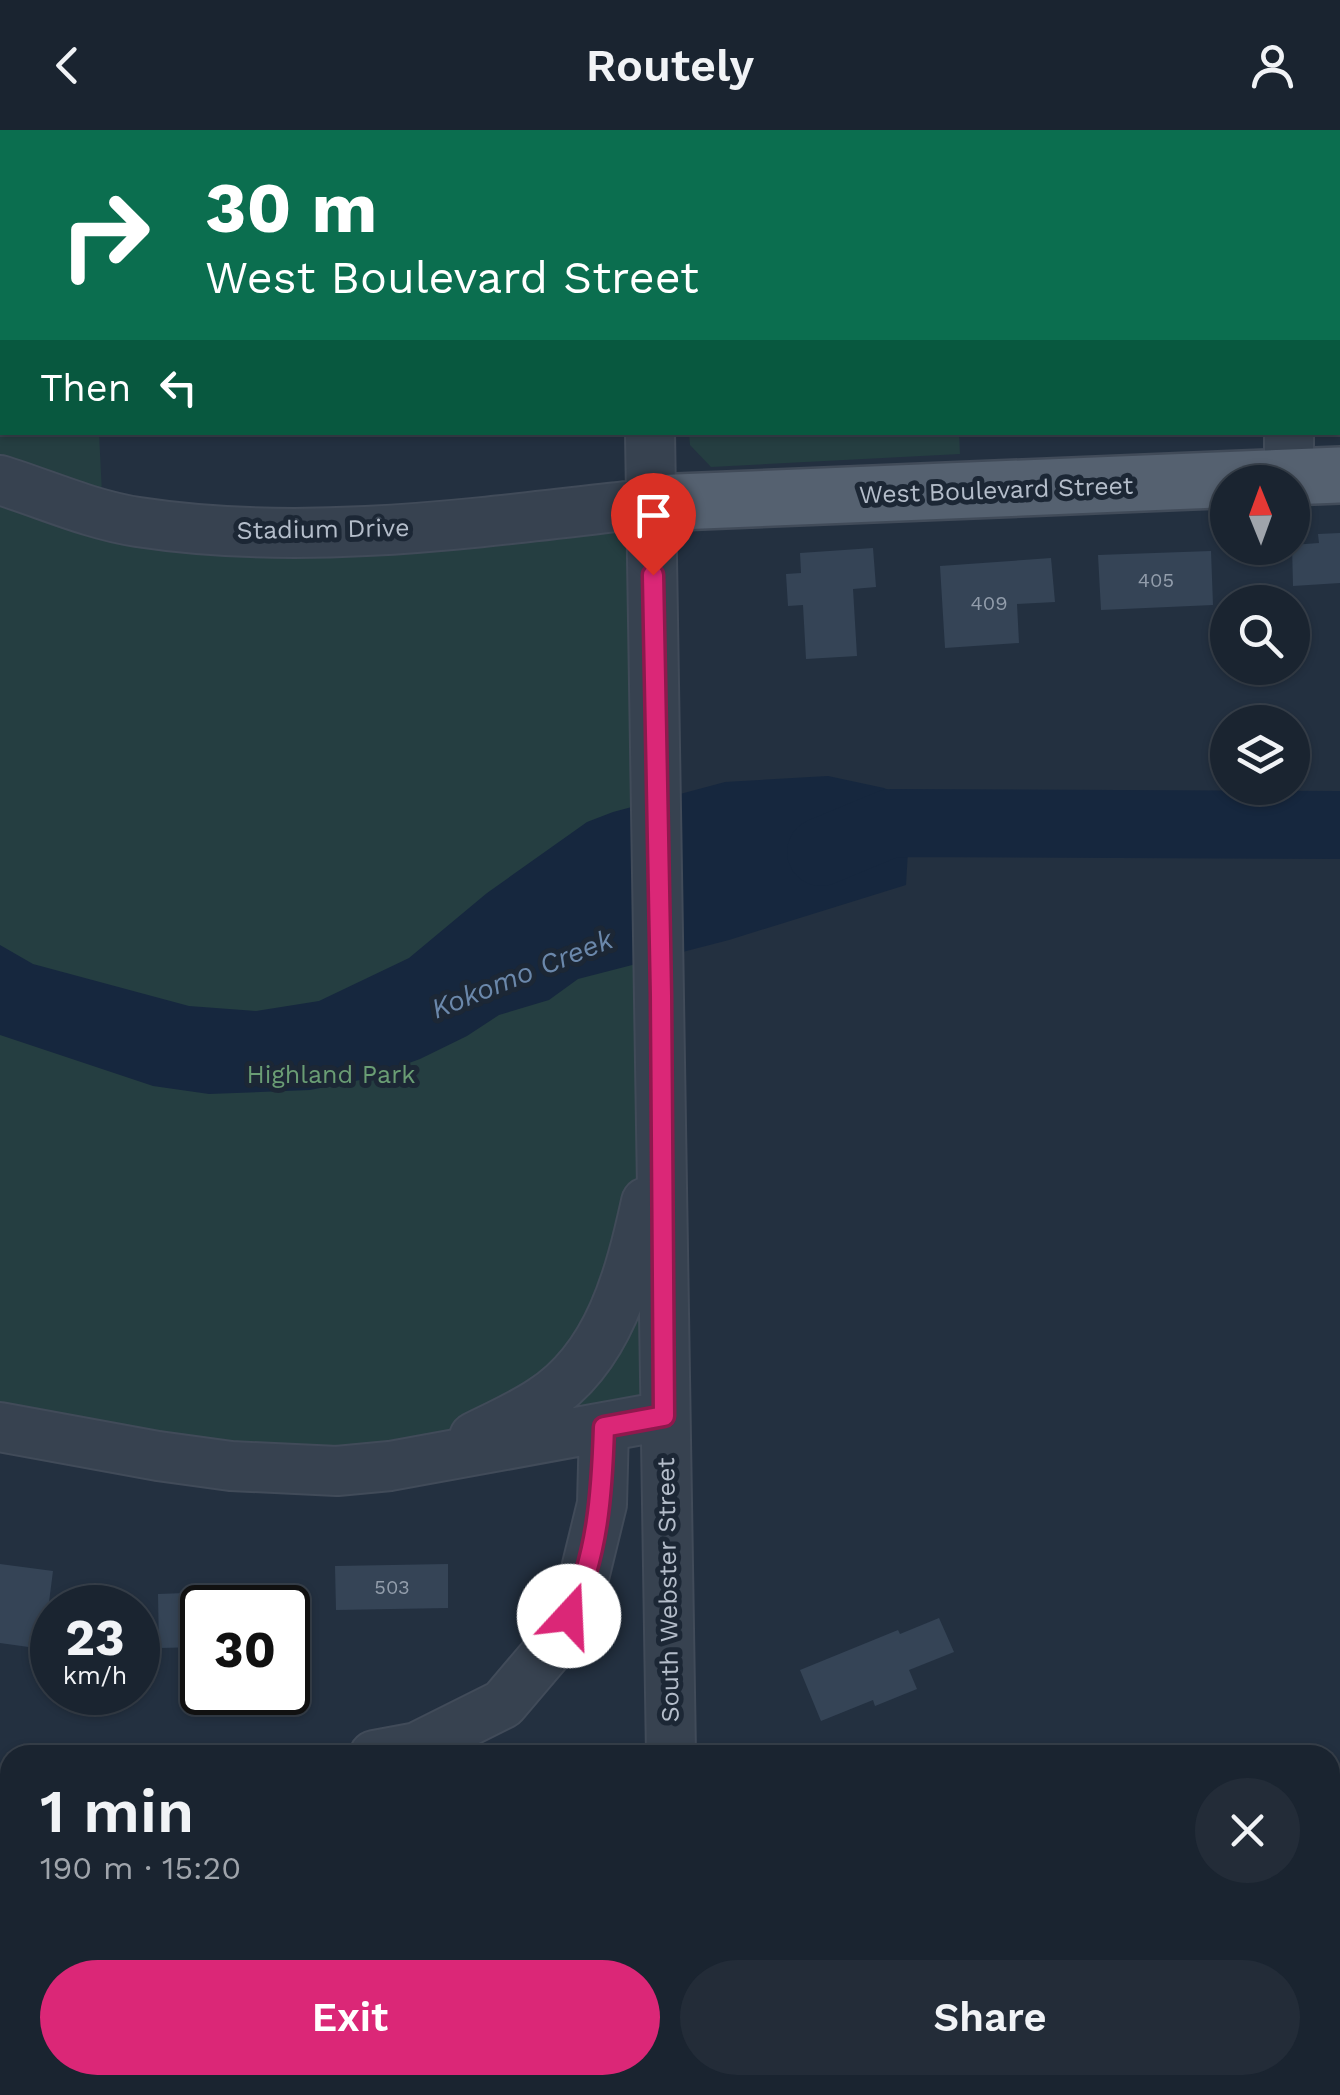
<!DOCTYPE html>
<html lang="en">
<head>
<meta charset="utf-8">
<style>
  :root { --surface:#1a2430; --page:#232c38; --text:#f1f3f6; --muted:#9fa4ab; --line:#38414c; --accent:#db2777 }
  body { margin:0; font-family:"Work Sans",sans-serif; background:var(--page); color:var(--text); height:100vh; display:flex; flex-direction:column; font-size:38px; white-space:nowrap }
  * { box-sizing:border-box; margin:0 }
  p { font-size:32px; color:var(--muted) }
  .icon { flex:none; width:55px; height:55px; fill:none; stroke:currentColor; stroke-width:2; stroke-linecap:round; stroke-linejoin:round }
  .map { position:relative; flex:1; overflow:hidden }
  .panel { position:absolute; left:0px; top:1615px; width:1340px; height:350px; display:flex; flex-direction:column; background:var(--surface); border-radius:30px 30px 0 0; box-shadow:0 2px 8px #0004,0 0 0 2px var(--line) }
  .panel>* { flex:none }
  .top-card { position:absolute; left:0px; top:0px; width:1340px; height:305px; box-shadow:0 2px 8px #0004,0 0 0 2px var(--line); background:#0b6e4f; color:#fff; overflow:hidden }
  .needle { width:65px; rotate:359deg }
  .fabs { position:absolute; left:1210px; top:335px; display:grid; gap:20px }
  .fabs a { display:grid; place-items:center; width:100px; height:100px; border-radius:50%; background:var(--surface); box-shadow:0 2px 8px #0004,0 0 0 2px var(--line); font-size:50px }
  .speed { position:absolute; left:30px; top:1455px; display:flex; gap:20px; font-size:50px; font-weight:700; text-align:center }
  .speed>* { display:grid; place-content:center; width:130px; height:130px; border-radius:50%; background:var(--surface); box-shadow:0 2px 8px #0004,0 0 0 2px var(--line); line-height:1 }
  .speed small { font-size:25px; font-weight:400 }
  .speed .limit { border:5px solid #111; border-radius:15px; background:#fff; color:#111 }
  .pin { position:absolute; display:grid; place-items:center; width:85px; height:85px; color:#fff; margin:-102px -42px; border-radius:50% 50% 50% 0; rotate:-45deg; box-shadow:0 0 10px #0007 }
  .pin .icon { rotate:45deg }
  .me { position:absolute; width:110px; margin:-55px; rotate:20deg; stroke-linejoin:round; filter:drop-shadow(0 0 8px #0008) }
  .turn { display:flex; align-items:center; gap:35px; height:210px; padding:0 40px; font-size:45px }
  .turn .icon { width:130px; height:130px; stroke-width:2.5 }
  .turn b { display:block; font-size:70px; line-height:85px }
  .then { display:flex; align-items:center; height:95px; padding:0 40px; background:#0003; gap:20px; font-size:38px }
  .round { display:grid; place-items:center; flex:none; width:105px; height:105px; border-radius:52px; background:var(--page) }
  .summary { display:flex; align-items:center; justify-content:space-between; height:170px; padding:0 40px }
  h1 { font-size:60px; font-weight:600; line-height:75px }
  .primary-button { display:flex; gap:20px; margin-top:auto; padding:20px 40px }
  .primary-button a { flex:1; height:115px; border-radius:60px; background:var(--accent); color:#fff; font-size:40px; font-weight:600; line-height:115px; text-align:center }
  .primary-button a+a { background:var(--page); color:var(--text) }
  header { display:flex; justify-content:space-between; align-items:center; height:130px; padding:0 40px; background:var(--surface); font-size:45px; font-weight:600 }
  .map>svg:first-child { display:block }
  .green { fill:#253e41 }
  .water { fill:#16273e }
  .lines { fill:none; stroke-linecap:round; stroke-linejoin:round }
  .river { stroke:#16273e; stroke-width:68 }
  .building { fill:#354456 }
  .minor-casing { stroke:#414b59; stroke-width:52 }
  .major-casing { stroke:#414b59; stroke-width:60 }
  .minor { stroke:#374250; stroke-width:48 }
  .major { stroke:#556170; stroke-width:55 }
  .route-casing { stroke:#8e194d; stroke-width:25 }
  .route { stroke:#db2777; stroke-width:18 }
  .labels { text-anchor:middle; dominant-baseline:central; stroke-width:10; stroke-linejoin:round; paint-order:stroke }
  .number-label { font-size:20px; fill:#929dab }
  .street-label { font-size:25px; fill:#b4bdca; stroke:#1c2735 }
  .park-label { font-size:25px; fill:#6a9d74; stroke:#1c2735 }
  .water-label { font-size:28px; font-style:italic; fill:#6b88ab; stroke:#1c2735 }
</style>
</head>
<body>
<header><svg class="icon" aria-label="back" viewBox="0 0 24 24"><path d="M15 5l-7 7 7 7"/></svg>Routely<svg class="icon" aria-label="person" viewBox="0 0 24 24"><circle cx="12" cy="8" r="4"/><path d="M4 21q1-7 8-7t8 7"/></svg></header>
<div class="map">
<svg width="1340" height="1965" viewBox="0 0 1340 1965">
  <rect width="100%" height="100%" fill="#233040"/>
  <path class="green" d="M0,0H85V2H2V302L99,303L103,383L652,373L664,1286L390,1336L0,1297Z
    M689,303H959L960,324L711,337L690,315Z"/>
  <path class="water" d="M828,646L884,658L911,670L906,755L729,810L578,849L549,870L499,885L467,906L420,929L365,949L310,960L209,964L153,956L0,905V815L33,834L189,876L256,881L319,871L409,828L487,763L587,692L613,682L725,652Z"/>
  <g class="lines">
    <path class="river" d="M821,722L891,693L1340,695"/>
  </g>
  <path class="building" d="M1340,403V453L1293,456L1292,415L1319,413L1318,404Z
    M873,418L876,457L853,459L857,526L806,529L803,475L788,476L786,444L801,443L800,423Z
    M1211,421L1213,475L1101,480L1098,425Z
    M1051,428L1055,472L1017,474L1019,513L945,518L940,436Z
    M0,1434L53,1441L43,1519L0,1513Z
    M448,1434V1478L336,1480L335,1436Z
    M214,1462L215,1478H202V1517L159,1518L158,1464Z
    M939,1488L954,1522L909,1540L917,1559L875,1576L873,1570L821,1591L800,1540L898,1500L900,1504Z
    M7,1873H10V1939H4Z
    M791,1955L932,1958V1965H792Z
    M475,1958L476,1965H435V1959Z"/>
  <g class="lines">
    <g class="minor-casing">
      <path id="minor" d="M643,0V2
        M979,0V2
        M1286,0V2
        M1338,71H1340
        M650,302L671,1625
        M1289,302V348
        M0,350C45,364 91,385 138,392C309,418 482,392 652,373
        M0,1297L158,1326L231,1336L337,1341L390,1336L664,1286
        M474,1307C496,1296 521,1285 542,1271C609,1228 630,1145 646,1072
        M374,1625L417,1617L503,1574L559,1508L580,1464L602,1374L604,1297
        M677,1955V1965
        M178,1965L179,1955"/>
    </g>
    <g class="major-casing">
      <path id="major" d="M652,373L1340,345"/>
    </g>
    <use href="#minor" class="minor"/>
    <use href="#major" class="major"/>
  </g>
  <g class="lines">
    <g class="route-casing">
      <path id="route" d="M569,1486C598,1427 602,1361 604,1297L664,1286L661,865L653,445"/>
    </g>
    <use href="#route" class="route"/>
  </g>
  <g class="labels">
    <g class="number-label">
      <text x="1156" y="450">405</text>
      <text x="989" y="473">409</text>
      <text x="392" y="1457">503</text>
    </g>
    <g class="street-label">
      <text transform="translate(996 360) rotate(-2)">West Boulevard Street</text>
      <text transform="translate(323 399) rotate(-1)">Stadium Drive</text>
      <text transform="translate(668 1460) rotate(-91)">South Webster Street</text>
    </g>
    <g class="park-label">
      <text x="331" y="944">Highland Park</text>
    </g>
    <g class="water-label">
      <text transform="translate(522 844) rotate(-22)">Kokomo Creek</text>
    </g>
  </g>
</svg>
<div class="fabs">
<a><svg class="needle" viewBox="-14 -14 28 28"><path d="M0-13l5 13h-10z" fill="#e53935"/><path d="M0 13l5-13h-10z" fill="#9fa4ab"/></svg></a>
<a><svg class="icon" aria-label="search" viewBox="0 0 24 24"><circle cx="10" cy="10" r="6"/><path d="M15 15l6 6"/></svg></a>
<a><svg class="icon" aria-label="layers" viewBox="0 0 24 24"><path d="M12 4l9 5-9 5-9-5zM3 14l9 5 9-5"/></svg></a>
</div>
<div class="speed"><div>23<small>km/h</small></div><div class="limit">30</div></div>
<div class="pin" style="left:653px;top:445px;background:#d93025"><svg class="icon" aria-label="arrive" viewBox="0 0 24 24"><path d="M6 21V4h12l-3 4 3 4H6"/></svg></div>
<svg class="me" style="left:569px;top:1486px" viewBox="-20 -20 40 40"><circle r="19" fill="#fff"/><path d="M0-13L10 11 0 6-10 11z" fill="#db2777"/></svg>
<div class="top-card">
<div class="turn"><svg class="icon" aria-label="right" viewBox="0 0 24 24"><path d="M7 20v-9h11M14 6l5 5-5 5"/></svg><div><b>30 m</b>West Boulevard Street</div></div>
<div class="then">Then<svg class="icon" aria-label="left" viewBox="0 0 24 24"><path d="M17 20v-9H6M10 6l-5 5 5 5"/></svg></div>
</div>
<section class="panel">
<div class="summary"><div><h1>1 min</h1><p>190 m · 15:20</p></div><a class="round"><svg class="icon" aria-label="close" viewBox="0 0 24 24"><path d="M6 6l12 12M18 6L6 18"/></svg></a></div>
<div class="primary-button"><a>Exit</a><a>Share</a></div>
</section>
</div>
</body>
</html>
